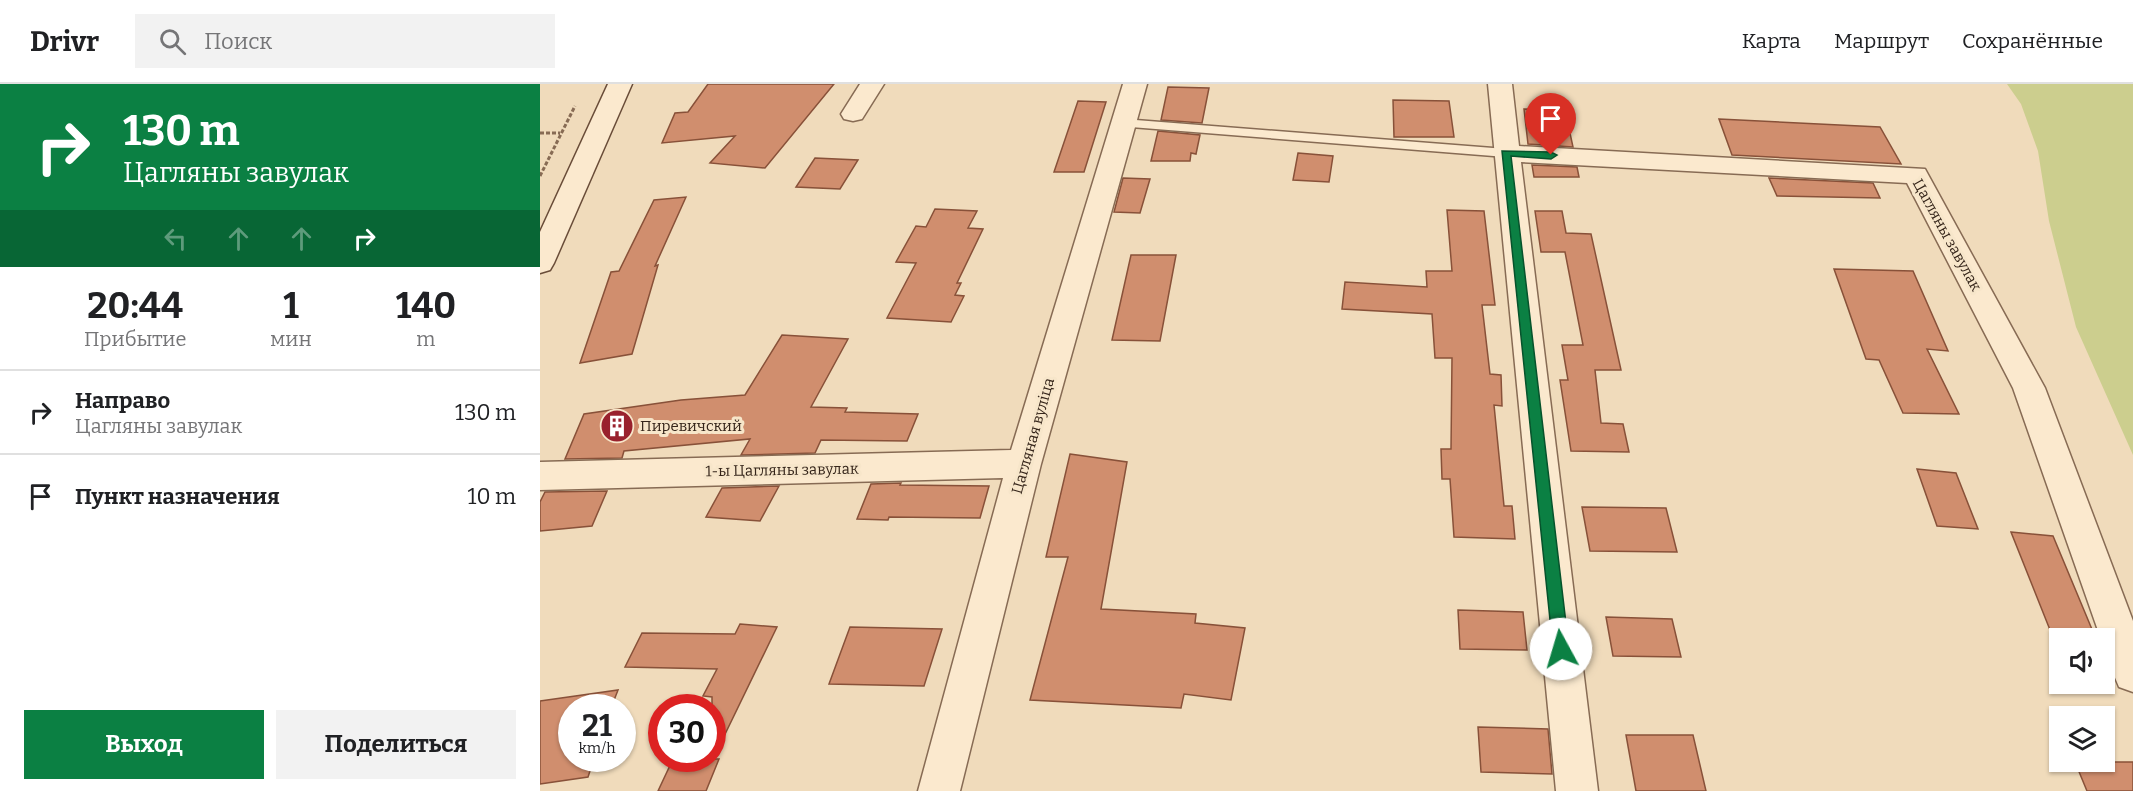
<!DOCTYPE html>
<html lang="ru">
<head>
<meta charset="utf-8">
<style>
  :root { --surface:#fff; --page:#f2f2f2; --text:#202124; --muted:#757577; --line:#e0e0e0; --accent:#0b8043 }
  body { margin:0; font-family:Bitter,serif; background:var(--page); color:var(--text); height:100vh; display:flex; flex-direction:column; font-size:22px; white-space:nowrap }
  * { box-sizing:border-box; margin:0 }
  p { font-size:20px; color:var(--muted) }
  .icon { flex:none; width:33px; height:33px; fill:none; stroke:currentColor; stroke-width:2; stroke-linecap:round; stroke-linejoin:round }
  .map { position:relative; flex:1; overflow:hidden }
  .side { display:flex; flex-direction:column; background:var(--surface); width:540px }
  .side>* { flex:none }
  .banner { background:#0b8043; color:#fff; overflow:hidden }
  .controls { position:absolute; left:1509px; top:544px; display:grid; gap:12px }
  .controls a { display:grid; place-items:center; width:66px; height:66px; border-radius:0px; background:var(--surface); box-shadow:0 2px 4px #0004; font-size:30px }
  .speed { position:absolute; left:18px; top:610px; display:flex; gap:12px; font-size:30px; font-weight:700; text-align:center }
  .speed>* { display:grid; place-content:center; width:78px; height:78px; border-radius:50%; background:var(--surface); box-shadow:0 2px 4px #0004; line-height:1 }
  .speed small { font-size:15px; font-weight:400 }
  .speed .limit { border:9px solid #d22; background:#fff; color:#111 }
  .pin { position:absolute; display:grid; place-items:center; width:51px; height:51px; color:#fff; margin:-62px -26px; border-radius:50% 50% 50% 0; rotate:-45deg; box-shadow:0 0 6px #0007 }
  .pin .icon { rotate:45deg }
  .me { position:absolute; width:66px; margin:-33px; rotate:354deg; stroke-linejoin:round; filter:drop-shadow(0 0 4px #0008) }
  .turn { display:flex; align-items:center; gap:21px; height:126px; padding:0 24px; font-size:27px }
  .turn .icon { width:78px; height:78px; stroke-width:2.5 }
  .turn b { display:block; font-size:42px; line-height:51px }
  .lanes { display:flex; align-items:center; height:57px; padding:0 24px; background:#0003; justify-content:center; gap:30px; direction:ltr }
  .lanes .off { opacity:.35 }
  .eta { display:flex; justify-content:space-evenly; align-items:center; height:102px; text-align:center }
  .eta b { font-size:36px; font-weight:700; line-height:42px }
  .cta { display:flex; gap:12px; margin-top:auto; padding:12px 24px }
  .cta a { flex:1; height:69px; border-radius:0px; background:var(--accent); color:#fff; font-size:24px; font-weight:700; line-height:69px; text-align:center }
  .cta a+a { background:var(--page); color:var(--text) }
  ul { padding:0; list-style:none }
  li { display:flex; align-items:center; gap:18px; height:84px; padding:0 24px; border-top:2px solid var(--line) }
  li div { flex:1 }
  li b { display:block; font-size:22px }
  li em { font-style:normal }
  header { display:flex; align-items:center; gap:36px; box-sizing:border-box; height:84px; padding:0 30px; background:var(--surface); border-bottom:2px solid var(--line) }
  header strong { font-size:28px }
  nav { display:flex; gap:33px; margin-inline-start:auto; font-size:21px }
  .search { width:420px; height:54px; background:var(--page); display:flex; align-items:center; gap:15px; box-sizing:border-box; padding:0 21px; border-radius:0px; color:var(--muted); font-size:22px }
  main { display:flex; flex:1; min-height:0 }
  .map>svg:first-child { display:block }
  .green { fill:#ccce8e }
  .building { fill:#d08e6e; stroke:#885139; stroke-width:1.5 }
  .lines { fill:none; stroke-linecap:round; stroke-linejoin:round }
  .service-casing { stroke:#876b54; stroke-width:3 }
  .minor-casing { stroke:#876b54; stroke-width:3 }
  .secondary-casing { stroke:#694c38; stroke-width:3 }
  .path { stroke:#876b54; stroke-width:3; stroke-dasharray:4 2; stroke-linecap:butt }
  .service { fill:#fbe9ce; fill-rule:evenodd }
  .minor { fill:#fbe9ce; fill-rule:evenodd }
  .secondary { fill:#fbe9ce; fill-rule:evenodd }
  .route { fill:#0b8043; stroke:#07532c; stroke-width:1.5 }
  .labels { text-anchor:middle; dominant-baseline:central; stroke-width:6; stroke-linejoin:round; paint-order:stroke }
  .street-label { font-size:15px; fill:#35251a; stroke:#f7e6ca }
  .poi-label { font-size:15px; fill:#35251a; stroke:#f7e6ca; text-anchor:start }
</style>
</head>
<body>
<header>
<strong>Drivr</strong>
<div class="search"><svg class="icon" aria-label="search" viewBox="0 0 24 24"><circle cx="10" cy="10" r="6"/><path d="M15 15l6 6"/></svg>Поиск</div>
<nav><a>Карта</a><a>Маршрут</a><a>Сохранённые</a></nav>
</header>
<main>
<section class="side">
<div class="banner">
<div class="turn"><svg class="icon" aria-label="right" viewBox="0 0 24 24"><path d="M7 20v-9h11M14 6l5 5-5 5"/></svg><div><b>130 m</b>Цагляны завулак</div></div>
<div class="lanes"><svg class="icon off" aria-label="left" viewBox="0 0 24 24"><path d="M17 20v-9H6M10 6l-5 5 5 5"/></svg><svg class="icon off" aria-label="ahead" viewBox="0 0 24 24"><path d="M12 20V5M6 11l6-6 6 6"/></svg><svg class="icon off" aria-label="ahead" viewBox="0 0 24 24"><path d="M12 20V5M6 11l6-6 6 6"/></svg><svg class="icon" aria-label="right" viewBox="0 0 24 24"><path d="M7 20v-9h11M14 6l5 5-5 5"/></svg></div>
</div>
<div class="eta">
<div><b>20:44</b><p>Прибытие</p></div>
<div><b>1</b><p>мин</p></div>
<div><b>140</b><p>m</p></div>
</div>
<ul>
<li><svg class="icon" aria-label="right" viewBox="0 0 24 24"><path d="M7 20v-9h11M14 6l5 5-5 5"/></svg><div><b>Направо</b><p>Цагляны завулак</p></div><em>130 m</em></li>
<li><svg class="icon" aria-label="arrive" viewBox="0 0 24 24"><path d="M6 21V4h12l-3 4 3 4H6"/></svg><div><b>Пункт назначения</b></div><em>10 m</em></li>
</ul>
<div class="cta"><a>Выход</a><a>Поделиться</a></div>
</section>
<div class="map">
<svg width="1593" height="707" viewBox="0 0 1593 707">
  <rect width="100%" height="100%" fill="#f0dbbb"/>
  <path class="green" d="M1467,0H1593V371L1536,243L1509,137L1498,67L1481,20Z"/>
  <path class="building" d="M168,0H294L225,84L170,79L195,52L122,59L135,29L148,28Z
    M628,3L669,4L662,39L621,36Z
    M853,16L909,17L914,53H854Z
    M538,17L566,18L544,88H514Z
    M984,25L1025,26L1033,63L988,60Z
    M1179,35L1340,43L1361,80L1192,71Z
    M618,47L660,51L656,70L651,69L650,77H611Z
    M758,69L793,72L789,98L753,96Z
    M275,74L318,76L300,105L256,103Z
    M992,81L1037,83L1039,93H994Z
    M583,94L610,95L600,129L574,128Z
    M1229,94L1333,99L1340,114L1237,112Z
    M146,113L115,182L118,181L92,270L40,279L71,188L79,187L114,116Z
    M395,125L437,127L428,144L443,145L417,199H421L415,211L424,212L411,238L347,234L376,179L356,178L376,142L386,143Z
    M907,126L944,127L955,221H942L950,290L961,291L962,322L954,321L964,422H972L975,455L914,453L910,395H902L901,365H911L912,274H895L892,230L802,225L805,198L887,203L886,187H912Z
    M995,127H1022L1026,149L1051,150L1081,286H1055L1061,339L1083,340L1089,368L1031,367L1020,296H1028L1022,261H1043L1025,168H1001Z
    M591,171H636L620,257L572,256Z
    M1294,185L1373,187L1408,267L1387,265L1419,330L1363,329L1339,276L1326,275Z
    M242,251L308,255L271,323L307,324L305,328L378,330L367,357L281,356L275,369L201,371L210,355L84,367L82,374L25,375L44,330L141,316L205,311Z
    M530,370L587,378L561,525L656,530L655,539L705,544L691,616L644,610L641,624L490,616L528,473H506Z
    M1377,385L1416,389L1438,445L1397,442Z
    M361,399L360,401L449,402L440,434L349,433L348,436L317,435L331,400Z
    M239,402L220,437L166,433L182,404Z
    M67,407L52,442L0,447V418L5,408Z
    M1042,423L1126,424L1137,468L1050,467Z
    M1471,448L1513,452L1556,555H1520V571Z
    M918,526L983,528L987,566L920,565Z
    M1066,533L1132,535L1141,573L1073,572Z
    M200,540L237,543L173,675H179L166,707H118L133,675H172V613L163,612L177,585L85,583L102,549L195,550Z
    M310,543L402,545L384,602L289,600Z
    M78,606L71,624H32V675H54L48,693L0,700V617Z
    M938,643L1008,645L1012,690L941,688Z
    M1086,651H1153L1166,707H1096Z
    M1535,678H1593V707H1547Z"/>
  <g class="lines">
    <g class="service-casing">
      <path id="service" d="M583,35L966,65L973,69L966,73L578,42L576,39Z"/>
    </g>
    <g class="minor-casing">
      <path id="minor" d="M320,0H344L322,35L313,37L304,35L301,30Z
        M583,0H607L501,380L420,707H378L463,394L0,406V378L471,366Z
        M948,0H972L979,62L1385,85L1505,304L1593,537V608L1579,603C1573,588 1564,571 1564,555H1561L1473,304L1367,99L981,78L1058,707H1016Z"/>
    </g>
    <g class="secondary-casing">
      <path id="secondary" d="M68,0H92L14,179L10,186L0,189V148Z"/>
    </g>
    <path class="path" d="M0,49H20
      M0,92L35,22"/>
    <use href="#service" class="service"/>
    <use href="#minor" class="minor"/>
    <use href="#secondary" class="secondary"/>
  </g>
  <path class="route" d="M962,67L1011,68L1017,71L1011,75L971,72L1029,565L1027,571L1021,573L1015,571L1013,565Z"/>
  <defs>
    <g id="building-disc" transform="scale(1.725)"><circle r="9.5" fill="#99212d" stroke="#f7e6ca"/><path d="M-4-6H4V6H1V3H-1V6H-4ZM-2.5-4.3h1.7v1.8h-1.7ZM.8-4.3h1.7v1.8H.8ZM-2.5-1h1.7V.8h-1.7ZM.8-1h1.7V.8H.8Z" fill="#fff"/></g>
  </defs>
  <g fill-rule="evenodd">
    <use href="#building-disc" x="77" y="342"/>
  </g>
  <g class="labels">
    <g class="street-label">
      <text transform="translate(1407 151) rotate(61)">Цагляны завулак</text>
      <text transform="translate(493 352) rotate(-74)">Цагляная вуліца</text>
      <text transform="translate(242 386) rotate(-1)">1-ы Цагляны завулак</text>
    </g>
    <g class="poi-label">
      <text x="100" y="342">Пиревичский</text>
    </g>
  </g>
</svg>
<div class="controls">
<a><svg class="icon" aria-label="sound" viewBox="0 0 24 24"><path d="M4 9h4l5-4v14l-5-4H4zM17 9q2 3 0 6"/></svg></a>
<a><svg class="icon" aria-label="layers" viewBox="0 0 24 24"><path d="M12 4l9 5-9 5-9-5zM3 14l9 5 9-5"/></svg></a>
</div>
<div class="speed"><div>21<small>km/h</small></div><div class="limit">30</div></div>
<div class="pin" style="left:1011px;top:71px;background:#d93025"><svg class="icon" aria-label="arrive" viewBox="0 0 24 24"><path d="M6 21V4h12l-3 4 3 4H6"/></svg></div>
<svg class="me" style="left:1021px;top:565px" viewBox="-20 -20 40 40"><circle r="19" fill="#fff"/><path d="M0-13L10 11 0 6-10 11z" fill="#0b8043"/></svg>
</div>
</main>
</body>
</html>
